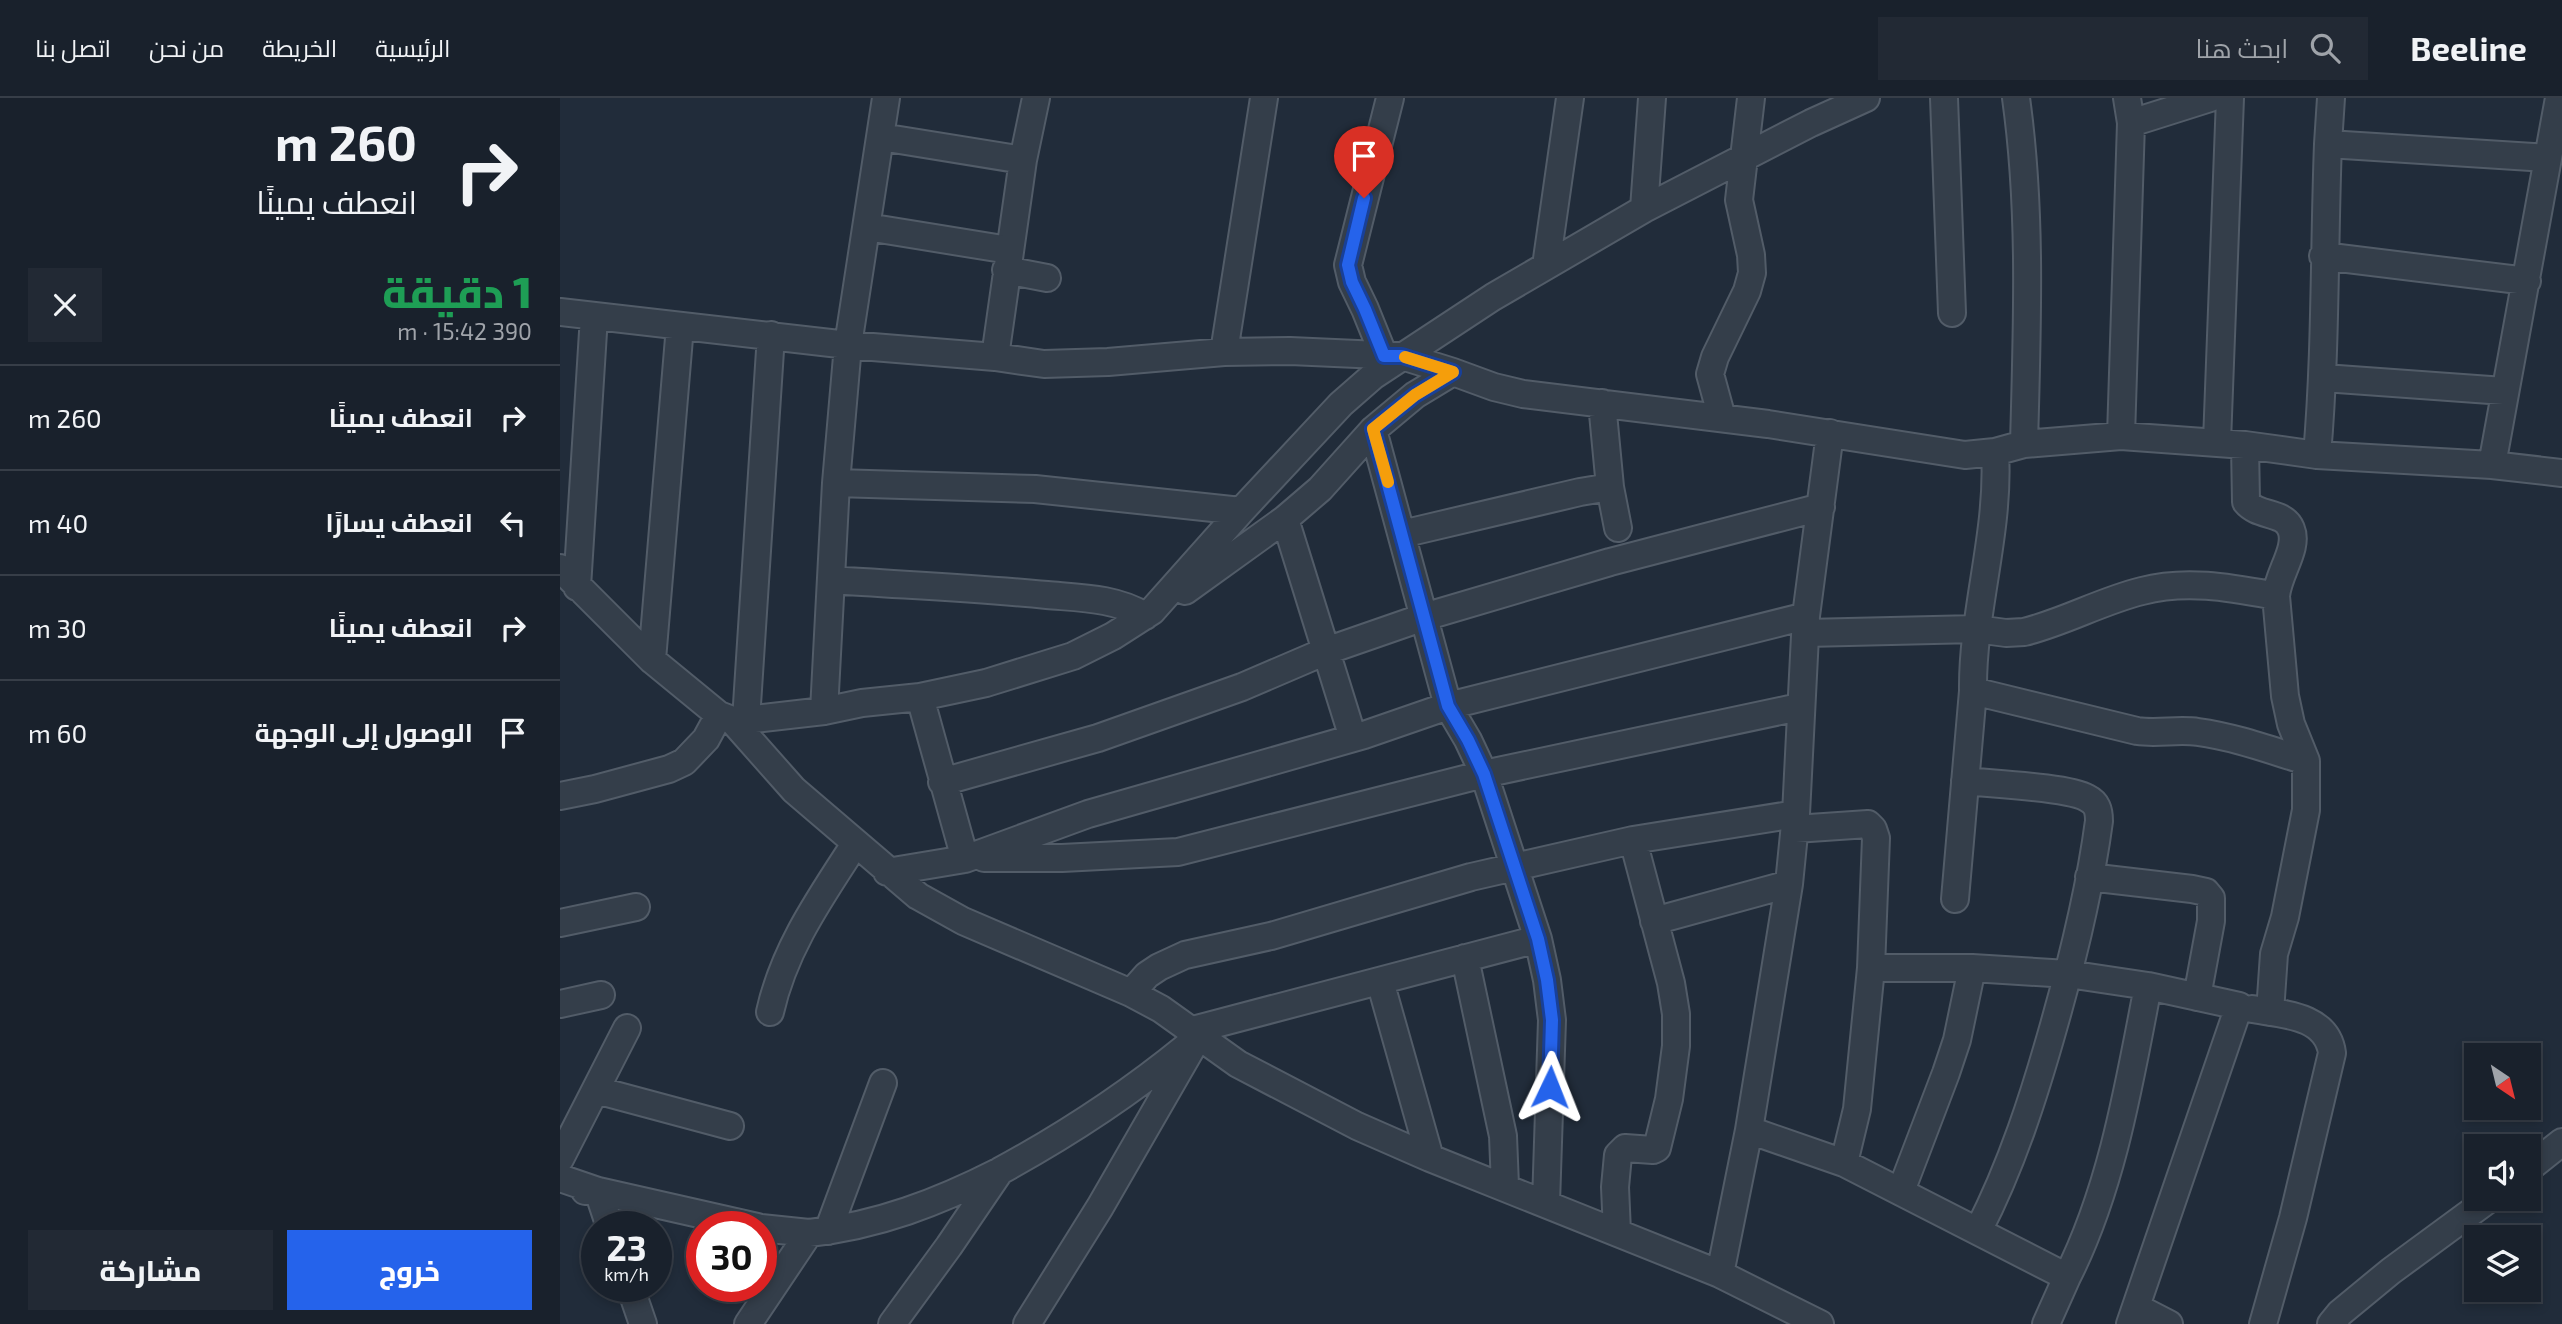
<!DOCTYPE html>
<html lang="ar">
<head>
<meta charset="utf-8">
<style>
  :root { --surface:#19212c; --page:#222934; --text:#f1f3f6; --muted:#9fa3a9; --line:#373e48; --accent:#2563eb }
  body { margin:0; font-family:"Exo 2",Cairo,sans-serif; background:var(--page); color:var(--text); direction:rtl; height:100vh; display:flex; flex-direction:column; font-size:26px; white-space:nowrap }
  * { box-sizing:border-box; margin:0 }
  p { font-size:23px; color:var(--muted) }
  .icon { flex:none; width:38px; height:38px; fill:none; stroke:currentColor; stroke-width:2; stroke-linecap:round; stroke-linejoin:round }
  .map { position:relative; flex:1; overflow:hidden; direction:ltr }
  .drawer { display:flex; flex-direction:column; background:var(--surface); width:560px }
  .drawer>* { flex:none }
  .top-card { background:#19212c; color:var(--text); overflow:hidden }
  .needle { width:46px; rotate:145deg }
  .fabs { position:absolute; left:1904px; top:945px; display:grid; gap:14px }
  .fabs a { display:grid; place-items:center; width:77px; height:77px; border-radius:0px; background:var(--surface); box-shadow:0 4px 10px #0003,0 0 0 2px var(--line); font-size:35px }
  .speed { position:absolute; left:21px; top:1113px; display:flex; gap:14px; font-size:35px; font-weight:700; text-align:center }
  .speed>* { display:grid; place-content:center; width:91px; height:91px; border-radius:50%; background:var(--surface); box-shadow:0 4px 10px #0003,0 0 0 2px var(--line); line-height:1 }
  .speed small { font-size:18px; font-weight:400 }
  .speed .limit { border:10px solid #d22; background:#fff; color:#111 }
  .pin { position:absolute; display:grid; place-items:center; width:60px; height:60px; color:#fff; margin:-72px -30px; border-radius:50% 50% 50% 0; rotate:-45deg; box-shadow:0 0 7px #0007 }
  .pin .icon { rotate:45deg }
  .me { position:absolute; width:77px; margin:-38px; rotate:2deg; stroke-linejoin:round; filter:drop-shadow(0 0 5px #0008) }
  .turn { display:flex; align-items:center; gap:24px; height:147px; padding:0 28px; font-size:32px }
  .turn .icon { width:91px; height:91px; stroke-width:2.5 }
  .turn b { display:block; font-size:49px; line-height:60px }
  .round { display:grid; place-items:center; flex:none; width:74px; height:74px; border-radius:0px; background:var(--page) }
  .headline { display:flex; align-items:center; justify-content:space-between; height:119px; padding:0 28px }
  h1 { font-size:42px; font-weight:800; line-height:52px; color:#1e9e55 }
  .action { display:flex; gap:14px; margin-top:auto; padding:14px 28px }
  .action a { flex:1; height:80px; border-radius:0px; background:var(--accent); color:#fff; font-size:28px; font-weight:800; line-height:80px; text-align:center }
  .action a+a { background:var(--page); color:var(--text) }
  ul { padding:0; list-style:none }
  li { display:flex; align-items:center; gap:21px; height:105px; padding:0 28px; border-top:2px solid var(--line) }
  li div { flex:1 }
  li b { display:block; font-size:26px }
  li em { font-style:normal }
  header { display:flex; align-items:center; gap:42px; box-sizing:border-box; height:98px; padding:0 35px; background:var(--surface); border-bottom:2px solid var(--line) }
  header strong { font-size:33px }
  nav { display:flex; gap:38px; margin-inline-start:auto; font-size:24px }
  .search { width:490px; height:63px; background:var(--page); display:flex; align-items:center; gap:18px; box-sizing:border-box; padding:0 24px; border-radius:0px; color:var(--muted); font-size:26px }
  main { display:flex; flex:1; min-height:0 }
  .map>svg:first-child { display:block }
  .lines { fill:none; stroke-linecap:round; stroke-linejoin:round }
  .minor-casing { stroke:#525c68; stroke-width:30 }
  .minor { stroke:#343e4a; stroke-width:26 }
  .route-casing { stroke:#184099; stroke-width:18 }
  .route { stroke:#2563eb; stroke-width:12 }
  .slow { stroke:#f59e0b; stroke-width:12 }
</style>
</head>
<body>
<header>
<strong>Beeline</strong>
<div class="search"><svg class="icon" aria-label="search" viewBox="0 0 24 24"><circle cx="10" cy="10" r="6"/><path d="M15 15l6 6"/></svg>ابحث هنا</div>
<nav><a>الرئيسية</a><a>الخريطة</a><a>من نحن</a><a>اتصل بنا</a></nav>
</header>
<main>
<div class="map">
<svg width="2002" height="1226" viewBox="0 0 2002 1226">
  <rect width="100%" height="100%" fill="#212c3a"/>
  <g class="lines">
    <g class="minor-casing">
      <path id="minor" d="M1384,0L1392,215
        M1456,0C1472,114 1467,231 1464,346
        M1571,25L1650,0
        M321,39L463,62
        M1988,60L1999,0
        M1084,111L1092,0
        M307,129L449,152
        M1763,158L1967,183
        M986,168L1010,0
        M446,172L487,180
        M0,214L288,247L435,259L484,266L548,264L664,254L730,253L842,258L893,274L855,297L813,332L760,391L725,421L625,493
        M664,254L704,0
        M824,258L805,211L792,184L788,167L830,0
        M435,259L463,62L476,0
        M893,274L934,289L963,296L1208,326L1405,357L1435,354L1464,346L1561,338L1685,347L1757,357L1932,367L1988,60L1768,46L1771,0
        M1764,280L1944,293
        M1162,320L1150,276L1155,259L1187,193L1192,175L1191,157L1179,102L1191,0
        M813,332L888,608L908,642L924,676L978,841L987,882L992,922L986,1105
        M1561,338L1571,25L1567,0
        M1657,344L1670,0
        M1685,347L1686,404C1698,419 1724,413 1731,431C1739,450 1718,475 1716,498
        M1757,357C1766,254 1764,150 1768,46
        M1932,367L2002,375
        M276,385L475,391L681,413
        M1050,389L1058,430
        M725,421L793,640
        M842,436L1020,394L1050,389L1042,305
        M0,470L92,562L159,617L172,622H186L264,613L302,605L360,599L426,585L513,558L553,538L592,513L681,413L781,306L813,278L933,199L1084,111L1251,25L1306,0
        M272,482C343,487 415,490 487,497C521,500 556,500 585,518
        M17,489L34,218
        M1246,535L1416,531L1446,535L1464,534C1505,524 1541,503 1582,493C1627,481 1672,490 1716,498L1725,598L1731,626L1746,663V712L1725,819L1714,856L1710,914
        M92,562L120,228
        M1413,593L1577,633C1598,636 1618,631 1638,634C1675,639 1710,652 1746,663
        M264,613L276,385L288,247L326,0
        M172,622L234,692L358,798L403,823L571,895L601,911L678,966L797,1028L870,1060L1160,1176L1260,1226
        M186,622L211,237
        M1405,683C1431,686 1508,689 1527,700C1537,705 1539,712 1539,723C1530,791 1513,860 1494,927C1474,998 1452,1067 1418,1133
        M382,684L538,640L682,589L766,553L864,519L1050,464L1261,409
        M0,698L35,691L109,671L124,664L146,641L159,617
        M1235,731L1308,726L1313,731L1316,740L1311,870L1297,1011L1284,1065L1507,1179L1486,1226
        M424,760H502L618,754L924,676L1239,609
        M405,761L528,716L804,637L888,608L1246,518
        M327,774L405,761L360,599
        M1529,779L1632,791L1646,794L1651,800V823L1637,899
        M1395,801L1413,593C1412,513 1440,434 1435,354
        M1094,823L1229,786
        M0,825L76,809
        M905,860L943,1038L945,1088
        M1311,870H1412L1508,876L1588,888
        M820,883L870,1060
        M571,895L587,877L599,869L625,857L711,838L911,779L1073,742L1236,716
        M0,906L41,897
        M1692,911C1722,916 1767,917 1772,955L1733,1120L1703,1226
        M210,914C224,851 260,800 295,746
        M629,933L978,841
        M36,992L170,1028
        M1189,1032L1284,1065
        M0,1061L67,930
        M1969,1070L2002,1044
        M440,1073C508,1036 566,998 626,949
        M0,1080L38,1093L197,1129
        M25,1093H38L50,1129
        M1341,1093L1386,975L1397,942L1412,870
        M201,1130L249,1135
        M268,1133L323,985
        M1057,1134L1055,1089L1058,1057L1065,1050L1093,1052L1097,1050L1109,1001L1116,948V916L1111,885L1073,742
        M1160,1176L1189,1032L1229,786L1236,716L1246,518L1270,335
        M1507,1179C1552,1090 1569,987 1588,888L1679,908L1570,1226
        M70,1188L83,1226
        M1576,1209L1609,1226
        M188,1226L249,1135C317,1128 379,1104 440,1073L389,1148L332,1226
        M467,1226L540,1109L638,939
        M1771,1226L1780,1215L1831,1173L1929,1101"/>
    </g>
    <use href="#minor" class="minor"/>
  </g>
  <g class="lines">
    <g class="route-casing">
      <path id="route" d="M804,100L788,167L792,184L805,211L824,258H842L893,274L855,297L813,331L888,608L908,642L924,676L978,841L987,882L992,922L990,989"/>
    </g>
    <use href="#route" class="route"/>
    <path class="slow" d="M828,384L813,331L855,297L893,274L845,259"/>
  </g>
</svg>
<div class="fabs">
<a><svg class="needle" viewBox="-14 -14 28 28"><path d="M0-13l5 13h-10z" fill="#e53935"/><path d="M0 13l5-13h-10z" fill="#9fa3a9"/></svg></a>
<a><svg class="icon" aria-label="sound" viewBox="0 0 24 24"><path d="M4 9h4l5-4v14l-5-4H4zM17 9q2 3 0 6"/></svg></a>
<a><svg class="icon" aria-label="layers" viewBox="0 0 24 24"><path d="M12 4l9 5-9 5-9-5zM3 14l9 5 9-5"/></svg></a>
</div>
<div class="speed"><div>23<small>km/h</small></div><div class="limit">30</div></div>
<div class="pin" style="left:804px;top:100px;background:#d93025"><svg class="icon" aria-label="arrive" viewBox="0 0 24 24"><path d="M6 21V4h12l-3 4 3 4H6"/></svg></div>
<svg class="me" style="left:990px;top:989px" viewBox="-20 -20 40 40"><path d="M0-17L14 15 0 8-14 15z" fill="#2563eb" stroke="#fff" stroke-width="4"/></svg>
</div>
<section class="drawer">
<div class="top-card">
<div class="turn"><svg class="icon" aria-label="right" viewBox="0 0 24 24"><path d="M7 20v-9h11M14 6l5 5-5 5"/></svg><div><b>260 m</b>انعطف يمينًا</div></div>
</div>
<div class="headline"><div><h1>1 دقيقة</h1><p>390 m · 15:42</p></div><a class="round"><svg class="icon" aria-label="close" viewBox="0 0 24 24"><path d="M6 6l12 12M18 6L6 18"/></svg></a></div>
<ul>
<li><svg class="icon" aria-label="right" viewBox="0 0 24 24"><path d="M7 20v-9h11M14 6l5 5-5 5"/></svg><div><b>انعطف يمينًا</b></div><em>260 m</em></li>
<li><svg class="icon" aria-label="left" viewBox="0 0 24 24"><path d="M17 20v-9H6M10 6l-5 5 5 5"/></svg><div><b>انعطف يسارًا</b></div><em>40 m</em></li>
<li><svg class="icon" aria-label="right" viewBox="0 0 24 24"><path d="M7 20v-9h11M14 6l5 5-5 5"/></svg><div><b>انعطف يمينًا</b></div><em>30 m</em></li>
<li><svg class="icon" aria-label="arrive" viewBox="0 0 24 24"><path d="M6 21V4h12l-3 4 3 4H6"/></svg><div><b>الوصول إلى الوجهة</b></div><em>60 m</em></li>
</ul>
<div class="action"><a>خروج</a><a>مشاركة</a></div>
</section>
</main>
</body>
</html>
